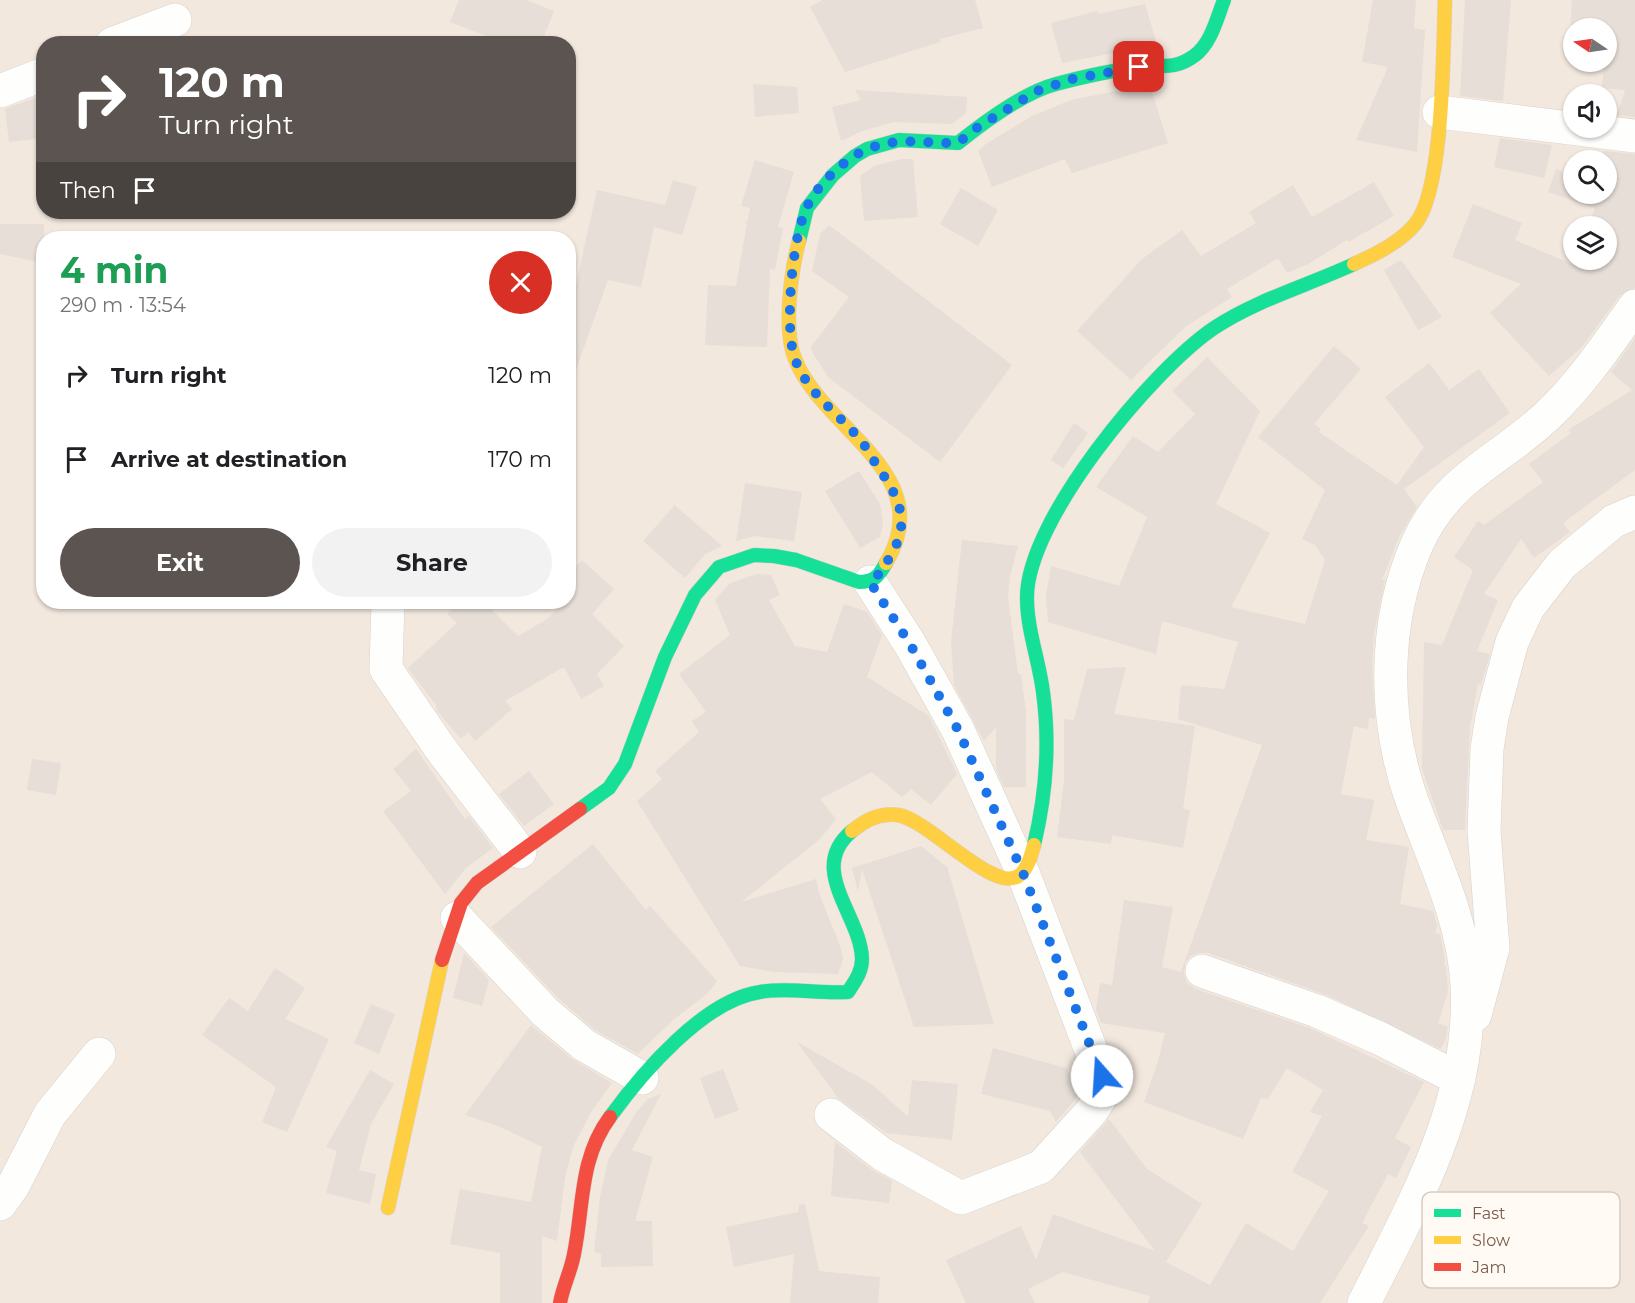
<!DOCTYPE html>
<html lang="en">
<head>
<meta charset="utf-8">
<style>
  :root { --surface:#fff; --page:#f2f2f2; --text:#202124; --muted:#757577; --accent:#5c5450 }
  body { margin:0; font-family:Montserrat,sans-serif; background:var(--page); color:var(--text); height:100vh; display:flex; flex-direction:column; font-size:22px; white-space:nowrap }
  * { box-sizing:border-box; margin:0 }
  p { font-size:20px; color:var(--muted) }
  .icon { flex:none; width:33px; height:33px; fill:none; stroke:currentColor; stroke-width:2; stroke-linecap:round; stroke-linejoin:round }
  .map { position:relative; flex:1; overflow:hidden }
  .sheet { position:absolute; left:36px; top:231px; width:540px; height:378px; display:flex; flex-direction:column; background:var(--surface); border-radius:24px; box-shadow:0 2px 4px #0004 }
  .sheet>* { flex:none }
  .guide { position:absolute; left:36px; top:36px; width:540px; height:183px; border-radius:24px; box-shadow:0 2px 4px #0004; background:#5c5450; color:#fff; overflow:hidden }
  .needle { width:39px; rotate:283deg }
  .fabs { position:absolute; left:1563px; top:18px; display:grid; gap:12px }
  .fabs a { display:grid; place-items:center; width:54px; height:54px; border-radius:50%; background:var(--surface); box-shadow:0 2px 4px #0004; font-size:30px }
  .pin { position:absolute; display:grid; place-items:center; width:51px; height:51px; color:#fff; margin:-26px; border-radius:12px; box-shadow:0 3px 9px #0006 }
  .me { position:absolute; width:66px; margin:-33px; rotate:341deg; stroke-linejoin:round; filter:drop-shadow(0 0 4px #0008) }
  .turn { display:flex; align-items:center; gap:21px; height:126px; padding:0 24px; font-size:27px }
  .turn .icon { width:78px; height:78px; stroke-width:2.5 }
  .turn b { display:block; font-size:42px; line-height:51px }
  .then { display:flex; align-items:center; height:57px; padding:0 24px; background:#0003; gap:12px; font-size:22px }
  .round { display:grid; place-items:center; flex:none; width:63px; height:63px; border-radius:32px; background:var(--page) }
  .summary { display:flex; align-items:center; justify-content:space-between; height:102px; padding:0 24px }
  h1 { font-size:36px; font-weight:700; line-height:45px; color:#1e9e55 }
  .primary-button { display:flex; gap:12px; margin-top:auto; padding:12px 24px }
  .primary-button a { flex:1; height:69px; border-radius:36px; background:var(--accent); color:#fff; font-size:24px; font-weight:700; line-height:69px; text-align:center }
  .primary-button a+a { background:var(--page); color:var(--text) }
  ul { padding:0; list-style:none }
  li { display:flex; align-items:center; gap:18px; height:84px; padding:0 24px }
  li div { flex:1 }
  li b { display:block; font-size:22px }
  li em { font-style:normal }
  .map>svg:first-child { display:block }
  .residential { fill:#f2e8de; fill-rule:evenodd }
  .building { fill:#e6ded7 }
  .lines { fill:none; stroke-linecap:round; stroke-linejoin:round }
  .street-casing { stroke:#d7d1cb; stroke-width:34 }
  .fast-casing { stroke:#d9d2cb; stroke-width:15 }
  .slow-casing { stroke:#d9d2cb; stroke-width:15 }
  .jam-casing { stroke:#d9d2cb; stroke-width:15 }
  .street { stroke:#fefefd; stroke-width:33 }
  .fast { stroke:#16e098; stroke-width:14 }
  .slow { stroke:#ffcf43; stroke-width:14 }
  .jam { stroke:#f24e42; stroke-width:14 }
  .route { stroke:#1a73e8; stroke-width:10; stroke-dasharray:0 18 }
  .key { fill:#fffaf3; stroke:#d7cbc1; stroke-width:1.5 }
  .key-label { font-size:16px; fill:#7a5c4d }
</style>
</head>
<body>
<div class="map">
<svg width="1635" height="1303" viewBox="0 0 1635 1303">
  <rect width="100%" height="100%" fill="#f9f5f0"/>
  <path class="residential" d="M0,0H1635V1303H0ZM1574,28H1606V62H1574ZM44,44H568V212H44ZM1574,94H1606V128H1574ZM1574,160H1606V194H1574ZM1574,226H1606V260H1574ZM44,238H568V602H44Z"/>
  <path class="building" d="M459,0H526L554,11L541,44H487L489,37L450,22Z
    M823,0H975L983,28L940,39V42L845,72L810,7Z
    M1373,0H1416L1414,28L1425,30L1417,152L1356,140L1388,67L1362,62Z
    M1465,0H1511L1503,101L1460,96Z
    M1572,0H1635V117L1617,115L1625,90L1602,88L1604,62H1606V28H1574V37L1570,36Z
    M1145,4L1158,48L1135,49L1062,63L1051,23L1097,11L1098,14Z
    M753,84L797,87L799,113L755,117Z
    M1141,86H1150L1168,143L1072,173L1065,159L992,187L978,151L986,144L1032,116L1071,100Z
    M855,90L967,97L966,113L952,124L894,122L862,131L841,141L832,107L861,100Z
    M40,96L44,138L9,142L5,109Z
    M1500,138L1552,145L1544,178L1494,167Z
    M1604,151L1635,154V288L1620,295L1582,347L1549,376L1490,313L1521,284L1452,257L1473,204L1522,223L1515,240L1574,265L1576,260H1606V226H1588L1595,208L1548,192L1556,169L1574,176V194H1606V160H1601Z
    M901,159H913L918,217L864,221L860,176L874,166Z
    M755,160L794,172L778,227L783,228L775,270L770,269L767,347L705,345L708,285L736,286L747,224L742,221L747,222L750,208L741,206Z
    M673,180L697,187L682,235L654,227L641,287L608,280L572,381H568V296L573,298L597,190L665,205Z
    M1374,182L1394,216L1348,242L1347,240L1308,264L1287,273L1278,258L1227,289L1232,297L1185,327L1131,380L1077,331L1142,259L1182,230L1201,256L1256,223L1249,212L1293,185L1312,217Z
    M961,188L998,210L978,246L940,224Z
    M0,224H44V263L0,254Z
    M829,225L1012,365L940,462L828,377L812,352L811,347L849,297L812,271L820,234Z
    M1401,260L1442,317L1418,330L1384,270Z
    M1635,338V470L1563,523L1570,532L1534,558L1521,539L1484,594L1498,600L1477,651L1490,654L1481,685L1478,684L1470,727L1465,830H1443L1422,769L1424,642L1442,645L1473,570L1454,557L1478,521L1484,525L1543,482L1529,464L1571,433L1568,430L1632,390L1611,372Z
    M1334,346L1361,369L1314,424L1321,429L1319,432L1397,485L1424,447L1385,397L1429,363L1449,390L1479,369L1510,413L1404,489L1417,507L1400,535L1382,580H1385L1374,634L1372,669L1375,719L1369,718L1368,729L1354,726L1341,794L1374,800L1366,840L1409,847L1400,904L1433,911L1437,925L1435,933L1440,934L1445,959L1444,965L1446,966L1448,992L1438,1023L1448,1027L1446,1038L1441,1049L1324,994L1208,953H1199L1190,956L1185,964L1184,974L1187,983L1196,989L1310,1028L1424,1082L1395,1138L1411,1147L1396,1178L1388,1174L1362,1223L1369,1226L1320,1303H1148L1150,1296L1063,1272L1028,1289L1035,1303H966L946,1260L1021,1226L1036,1260L1053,1214L1155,1251L1080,1152L1109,1119L1147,1169L1202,1204L1166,1262L1210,1285L1246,1223L1293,1251L1329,1191L1292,1172L1322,1116L1310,1112L1323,1090L1287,1068L1268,1099L1261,1098L1243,1139L1144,1102L1158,1061L1165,1033L1101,1023L1096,1010L1100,983L1112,985L1124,900L1173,907L1162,967L1181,972L1262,745L1178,719L1181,685L1224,689L1238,642L1162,621L1156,654L1048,622L1046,596L1051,566L1119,586L1147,517L1096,487L1133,436L1158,452L1195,414L1172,391L1207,357L1260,411L1216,504L1270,533L1231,607L1305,624L1325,560L1315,545L1302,539L1325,490L1258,437Z
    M1074,423L1088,433L1063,468L1051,460Z
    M859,471L880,504L883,523L880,537L860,548L825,491Z
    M745,483L802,492L794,541L755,536L736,541Z
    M672,503L722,546L705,554L685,578L643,541L674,506Z
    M962,540L1018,546L1010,576L1008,597L1018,674H1021L1026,712V787H1004L996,769V727L984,741L954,685L951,642Z
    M582,560L614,589L592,614L624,646L597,674L604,686L581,699L564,667L505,701L512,709L475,741L468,732L461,739L437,711L436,705L408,668L457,623L447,614L459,602H484L518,636L547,619L564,602H568V575Z
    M757,574L771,575L780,595L769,600L795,646L827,652L844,604L867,612L882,635L867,677L929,716L957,774L931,805L911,789L902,797L872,772L820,799L836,819L820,839L741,902L816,879L819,893L840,946L843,959L838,974L774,972L740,966L637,801L662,779L655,771L699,732L692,721L706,712L679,674L730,635L715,600L730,583Z
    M1126,667L1114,714L1195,726L1183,809L1190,810L1183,848L1112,835L1111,844L1057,837L1064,780V719L1074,720L1087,669Z
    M416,749L465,819L469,816L493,848L466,868L445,894L383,811L411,791L393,769Z
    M32,759L61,763L56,795L27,790Z
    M529,771L554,804L524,826L499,794Z
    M593,844L646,910L650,906L717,981L708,993L673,1020L638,1054L595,1030L558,998L491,927Z
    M921,846L947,867L994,1024L914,1027L862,869L858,891L852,868Z
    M464,953L489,980L482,1006L453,998Z
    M275,968L305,988L285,1019L329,1039L287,1132L262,1122L276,1087L202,1035L229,998L248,1011Z
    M371,1004L395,1014L379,1054L354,1043Z
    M531,1025L572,1059L612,1083L591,1112L573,1147L565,1177L557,1241L542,1236V1303H500V1253L450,1244L460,1189L531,1202L542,1147L503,1128L465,1115Z
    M797,1042L873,1085L908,1117L912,1080L958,1084L952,1140L886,1133L838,1098Z
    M993,1048L1066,1068L1081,1093L1056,1122L1050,1111L981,1094Z
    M723,1069L739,1110L715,1119L700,1078Z
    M370,1070L394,1084L371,1124L359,1170L376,1174L370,1204L326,1193L337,1151L326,1147Z
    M661,1094L632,1150L653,1157L635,1221H652L653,1266L601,1267V1254L594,1252L600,1197L608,1160L637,1111L648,1099Z
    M835,1142L871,1169L892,1181L889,1203L831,1196Z
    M805,1204L819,1271L880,1277L878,1303H790L794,1254L734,1267L726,1227L798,1212L799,1205Z"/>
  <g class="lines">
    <g class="street-casing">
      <path id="street" d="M112,44L175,20
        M0,91L44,74
        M1439,112L1635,136
        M388,602L386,669L440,748L520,852
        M457,918L545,1012L584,1045L642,1078
        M1202,971L1317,1011L1379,1038L1459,1079
        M1475,1015L1493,948L1484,831L1487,749L1492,717L1512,642L1528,608L1562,564L1614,521L1635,512
        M831,1115L882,1154L961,1198L1041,1167L1091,1112L1106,1089L1023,873L958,730L910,644L870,582
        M0,1204L13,1186L50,1114L99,1054
        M1364,1303C1414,1203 1473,1102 1467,986C1464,920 1433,859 1411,798C1383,717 1383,623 1417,544C1447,477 1498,462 1547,416C1581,384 1608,344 1635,306"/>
    </g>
    <g class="fast-casing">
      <path id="fast" d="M799,241L807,208L833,175L855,156L867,149L899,140L958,143C983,123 1025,92 1056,84C1082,77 1110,71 1137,67C1161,64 1173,71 1194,56C1211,44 1217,18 1224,0
        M580,809L609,788L625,764L665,657L695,595L719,567L754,555L774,556L796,560L859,582C874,582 879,576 886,563
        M1034,845C1046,795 1050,743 1043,692C1039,660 1027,630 1027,598C1026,521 1152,370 1214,328C1256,300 1309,285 1354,264
        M610,1117C642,1073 704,1000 760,992C789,987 819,994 848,992C855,981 862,972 862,959C861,915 806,869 852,831"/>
    </g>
    <g class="slow-casing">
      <path id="slow" d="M799,241C791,271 783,330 795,359C823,430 940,474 886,563
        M1354,264C1376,254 1401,242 1416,223C1444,187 1443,49 1445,0
        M852,831C865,820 880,812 898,815C930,820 997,898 1021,874C1029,866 1031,855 1034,845
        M388,1208L442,960"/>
    </g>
    <g class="jam-casing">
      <path id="jam" d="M442,960L461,903L477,883L580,809
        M560,1303C563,1286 571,1271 574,1254C584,1205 579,1159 610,1117"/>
    </g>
    <use href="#street" class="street"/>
    <use href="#fast" class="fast"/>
    <use href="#slow" class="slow"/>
    <use href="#jam" class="jam"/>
  </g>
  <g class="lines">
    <path class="route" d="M1102,1076L1023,873L958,730L910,644L870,582C881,574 886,564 892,553C911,521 898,497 880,470C872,459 867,447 857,436C835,411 807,392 795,359C784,329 792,237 807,207C817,185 845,158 868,149C899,136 926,144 958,143L975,129L1037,91L1072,79L1139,67"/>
  </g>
  <rect x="1422" y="1192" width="198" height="96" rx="9" class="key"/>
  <rect x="1434" y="1209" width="27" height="8" fill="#16e098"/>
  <rect x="1434" y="1236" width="27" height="8" fill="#ffcf43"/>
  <rect x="1434" y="1263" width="27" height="8" fill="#f24e42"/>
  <g class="key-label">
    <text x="1472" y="1219">Fast</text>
    <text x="1472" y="1246">Slow</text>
    <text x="1472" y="1273">Jam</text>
  </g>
</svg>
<div class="fabs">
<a><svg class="needle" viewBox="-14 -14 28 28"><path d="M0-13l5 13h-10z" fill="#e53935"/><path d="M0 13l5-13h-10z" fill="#757577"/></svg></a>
<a><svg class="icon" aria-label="sound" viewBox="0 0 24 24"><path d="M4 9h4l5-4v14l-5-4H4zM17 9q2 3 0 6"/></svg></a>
<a><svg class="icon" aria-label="search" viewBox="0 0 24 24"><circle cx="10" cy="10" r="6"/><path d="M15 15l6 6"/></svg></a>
<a><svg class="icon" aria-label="layers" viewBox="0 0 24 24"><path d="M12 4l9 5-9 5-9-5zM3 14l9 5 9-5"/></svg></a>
</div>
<div class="pin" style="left:1139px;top:67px;background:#d93025"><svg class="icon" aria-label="arrive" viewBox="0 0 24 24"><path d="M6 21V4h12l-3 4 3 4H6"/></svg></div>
<svg class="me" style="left:1102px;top:1076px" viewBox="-20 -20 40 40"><circle r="19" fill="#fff"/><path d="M0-13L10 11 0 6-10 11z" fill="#1a73e8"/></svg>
<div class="guide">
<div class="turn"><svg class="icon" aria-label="right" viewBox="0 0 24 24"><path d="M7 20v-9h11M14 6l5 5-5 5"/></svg><div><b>120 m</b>Turn right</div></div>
<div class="then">Then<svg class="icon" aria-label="arrive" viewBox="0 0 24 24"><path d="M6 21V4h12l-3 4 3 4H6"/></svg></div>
</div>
<section class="sheet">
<div class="summary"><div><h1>4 min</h1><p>290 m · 13:54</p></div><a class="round" style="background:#d93025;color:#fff"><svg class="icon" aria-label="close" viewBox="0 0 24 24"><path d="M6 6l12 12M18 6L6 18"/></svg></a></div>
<ul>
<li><svg class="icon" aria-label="right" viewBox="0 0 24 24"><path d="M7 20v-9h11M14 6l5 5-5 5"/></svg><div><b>Turn right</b></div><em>120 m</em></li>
<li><svg class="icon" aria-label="arrive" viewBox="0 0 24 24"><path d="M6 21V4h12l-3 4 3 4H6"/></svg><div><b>Arrive at destination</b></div><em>170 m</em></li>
</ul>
<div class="primary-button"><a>Exit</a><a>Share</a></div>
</section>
</div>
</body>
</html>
